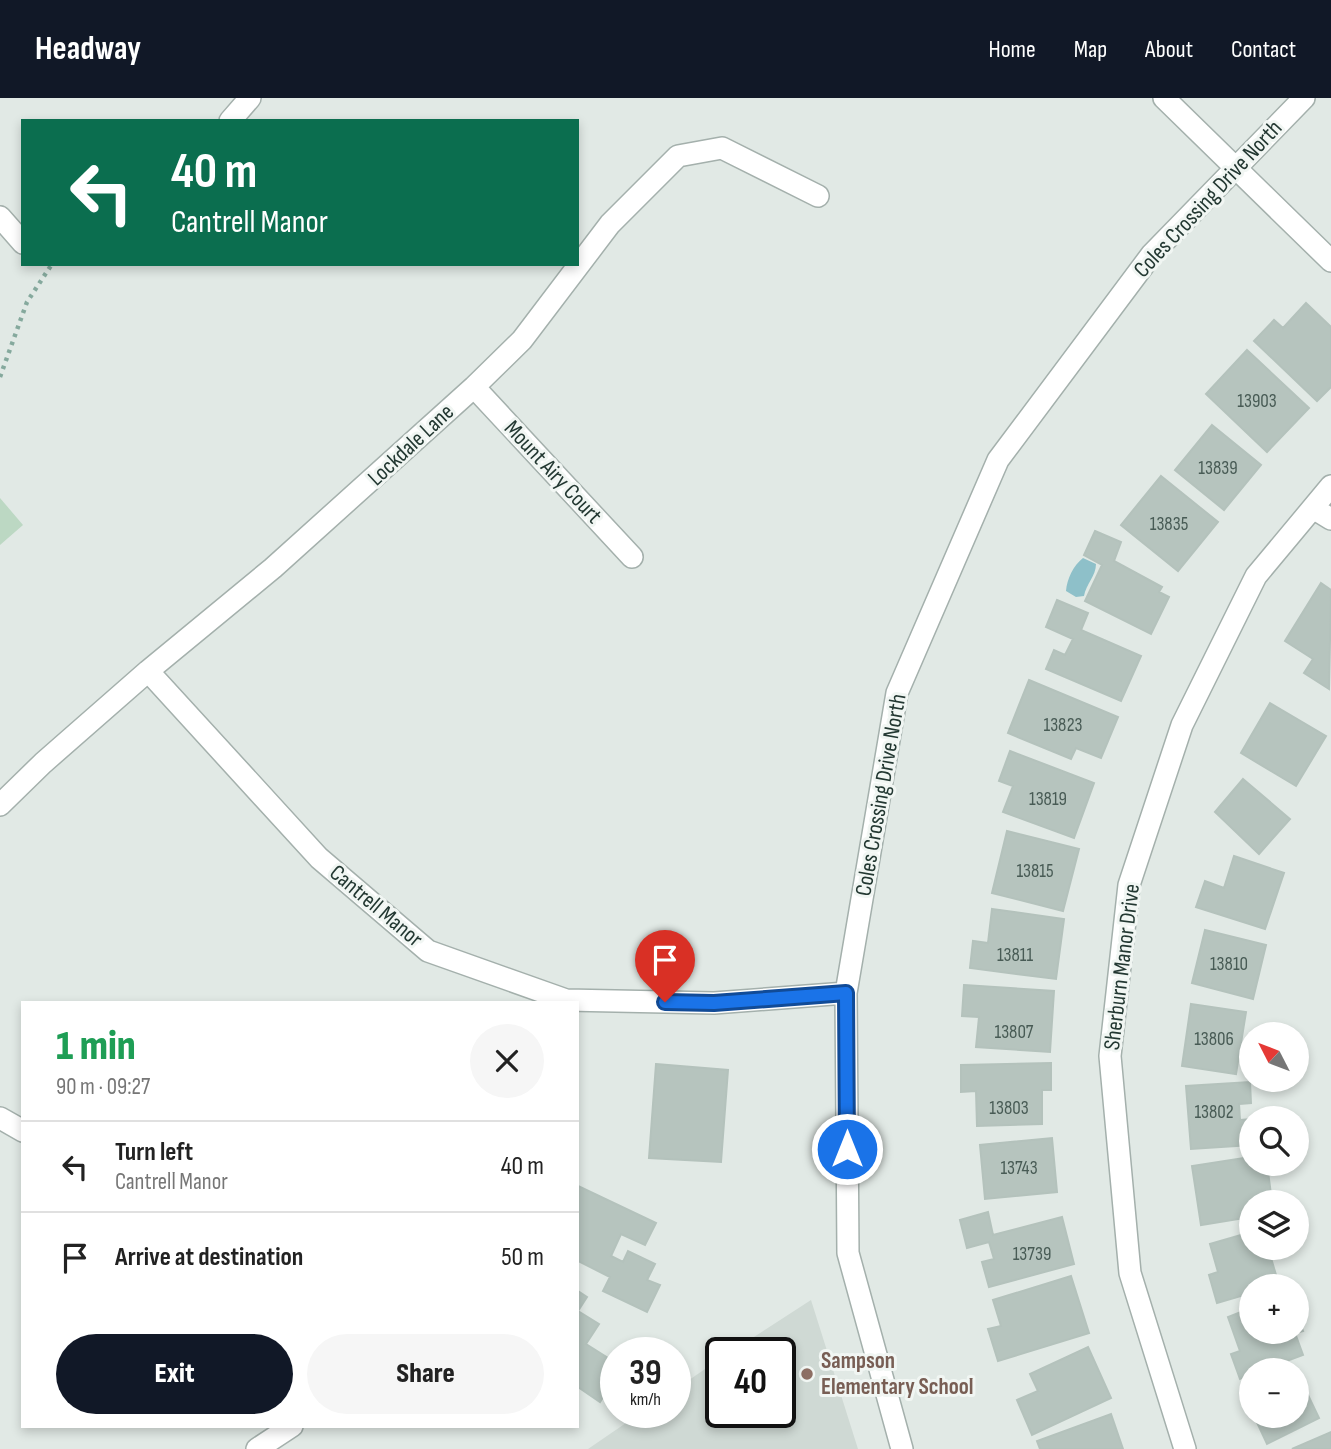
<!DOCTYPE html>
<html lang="en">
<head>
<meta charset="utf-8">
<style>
  :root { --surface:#fff; --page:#f6f6f6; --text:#222; --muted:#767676; --line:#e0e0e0; --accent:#111827 }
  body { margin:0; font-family:"Sofia Sans Condensed",sans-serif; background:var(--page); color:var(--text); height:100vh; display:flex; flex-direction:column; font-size:26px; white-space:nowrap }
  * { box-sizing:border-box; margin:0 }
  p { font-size:23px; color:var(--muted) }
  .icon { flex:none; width:38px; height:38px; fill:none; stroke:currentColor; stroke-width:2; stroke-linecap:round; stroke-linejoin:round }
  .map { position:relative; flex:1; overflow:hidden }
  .side { position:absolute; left:21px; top:903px; width:558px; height:427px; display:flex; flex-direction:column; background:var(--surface); border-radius:0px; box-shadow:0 4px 10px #0003 }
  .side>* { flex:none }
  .guide { position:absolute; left:21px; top:21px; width:558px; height:147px; border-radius:0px; box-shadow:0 4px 10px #0003; background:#0b6e4f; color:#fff; overflow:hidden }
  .needle { width:46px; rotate:312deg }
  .fabs { position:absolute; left:1239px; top:924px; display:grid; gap:14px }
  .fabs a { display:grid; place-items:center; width:70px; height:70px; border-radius:50%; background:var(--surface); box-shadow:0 4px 10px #0003; font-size:35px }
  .speed { position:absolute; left:600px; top:1239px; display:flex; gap:14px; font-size:35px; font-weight:700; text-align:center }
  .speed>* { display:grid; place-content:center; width:91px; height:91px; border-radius:50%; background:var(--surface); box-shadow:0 4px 10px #0003; line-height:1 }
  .speed small { font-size:18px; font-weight:400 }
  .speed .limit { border:4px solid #111; border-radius:10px; background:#fff; color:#111 }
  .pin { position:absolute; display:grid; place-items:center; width:60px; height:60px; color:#fff; margin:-72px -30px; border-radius:50% 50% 50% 0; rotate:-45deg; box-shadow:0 0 7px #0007 }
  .pin .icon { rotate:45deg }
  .me { position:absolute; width:77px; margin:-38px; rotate:0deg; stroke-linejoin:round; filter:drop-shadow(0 0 5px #0008) }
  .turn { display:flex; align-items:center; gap:24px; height:147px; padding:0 35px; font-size:32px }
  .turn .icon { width:91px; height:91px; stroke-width:2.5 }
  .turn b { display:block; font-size:49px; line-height:60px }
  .round { display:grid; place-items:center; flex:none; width:74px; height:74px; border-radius:37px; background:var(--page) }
  .overview { display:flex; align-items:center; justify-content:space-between; height:119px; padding:0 35px }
  h1 { font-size:42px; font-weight:800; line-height:52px; color:#1e9e55 }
  .primary-button { display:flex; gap:14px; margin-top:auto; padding:14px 35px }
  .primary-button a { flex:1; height:80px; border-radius:42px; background:var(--accent); color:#fff; font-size:28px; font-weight:800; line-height:80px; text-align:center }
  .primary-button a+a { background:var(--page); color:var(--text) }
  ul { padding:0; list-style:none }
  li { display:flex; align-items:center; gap:21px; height:91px; padding:0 35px; border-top:2px solid var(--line) }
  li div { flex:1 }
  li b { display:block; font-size:26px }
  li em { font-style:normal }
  header { display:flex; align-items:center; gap:42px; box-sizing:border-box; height:98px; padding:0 35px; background:var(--accent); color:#fff }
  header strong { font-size:33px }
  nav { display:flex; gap:38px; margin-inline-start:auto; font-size:24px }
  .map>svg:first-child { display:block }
  .built { fill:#cfd9d4 }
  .green { fill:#bcd8c3 }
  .water { fill:#8ec0c9 }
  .building { fill:#b6c4be; stroke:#b4c2bc; stroke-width:2 }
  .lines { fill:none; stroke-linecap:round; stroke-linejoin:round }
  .minor-casing { stroke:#a4b0ac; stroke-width:24 }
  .path { stroke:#85a99d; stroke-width:4.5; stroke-dasharray:3.5 5; stroke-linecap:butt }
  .minor { stroke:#fff; stroke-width:21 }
  .route-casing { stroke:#114b97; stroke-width:18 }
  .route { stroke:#1a73e8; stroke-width:12 }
  .education-dot { fill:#8d6e63; stroke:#f1f6f3; stroke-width:2.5 }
  .labels { text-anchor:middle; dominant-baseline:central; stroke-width:6; stroke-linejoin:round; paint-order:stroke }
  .number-label { font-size:19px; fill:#485b55 }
  .street-label { font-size:23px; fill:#233832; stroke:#f1f6f3 }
  .education-label { font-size:23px; font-weight:bold; fill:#785e54; stroke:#f1f6f3; text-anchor:start }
</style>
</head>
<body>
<header>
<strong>Headway</strong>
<nav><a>Home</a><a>Map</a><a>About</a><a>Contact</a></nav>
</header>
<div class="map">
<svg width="1331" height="1351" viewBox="0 0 1331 1351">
  <rect width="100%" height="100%" fill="#e1e9e5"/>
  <path class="built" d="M811,1202L858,1351H588L642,1314H676V1291L721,1260V1314H780V1255H729Z"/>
  <path class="green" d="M0,400L23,427L0,447Z"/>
  <path class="water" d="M1083,460L1096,466C1096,478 1086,486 1084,498L1076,499L1066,493C1067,481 1073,468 1083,460Z"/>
  <path class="building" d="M1306,205L1331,229V289L1317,303L1254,243L1274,222L1283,230Z
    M1247,252L1309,310L1267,354L1206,296Z
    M1212,327L1261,367L1224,412L1175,372Z
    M1161,378L1218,424L1178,473L1121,427Z
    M1095,433L1121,444L1114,463L1162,489L1159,494L1169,499L1151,536L1085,503L1102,467L1084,457Z
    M1321,485L1331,492L1329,591L1304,575L1313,561L1285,543Z
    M1057,502L1088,515L1081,532L1141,558L1121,603L1046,571L1054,552L1065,557L1073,541L1046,529Z
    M1029,582L1118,619L1101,660L1076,650L1071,661L1008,635Z
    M1270,605L1326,638L1296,688L1241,655Z
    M1010,653L1094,685L1074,740L1003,714L1013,688L999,683Z
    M1243,681L1290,721L1259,756L1215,714Z
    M1007,733L1079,751L1063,813L992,795Z
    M1234,758L1284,775L1265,831L1196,809L1205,783L1224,790Z
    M992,811L1064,821L1056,881L970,870L973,843L988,845Z
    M1205,832L1266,847L1253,901L1192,885Z
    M964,887L1054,893L1050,954L976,949L979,919L962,918Z
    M1191,906L1246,914L1236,976L1182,968Z
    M1051,965V992H1042V1026L977,1028L976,993L961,994V967Z
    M656,966L728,972L721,1064L649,1060Z
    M1250,984L1251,1005L1239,1006L1240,1022L1251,1021V1047L1191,1051L1186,988Z
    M1052,1040L1057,1094L985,1101L980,1047Z
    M1251,1059V1066H1267L1272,1104H1251V1119L1201,1127L1192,1068Z
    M578,1088L656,1125L645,1147L621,1136L611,1158L623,1164L628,1153L655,1166L647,1182L660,1187L647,1214L603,1193L610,1179L578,1163Z
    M988,1114L993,1137L1062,1119L1074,1166L989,1189L982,1164L994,1161L989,1144L967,1150L960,1122Z
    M1251,1134V1150H1268L1279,1187L1251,1188V1195L1217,1205L1209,1177L1218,1174L1210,1146Z
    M1071,1178L1089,1235L998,1263L988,1231L1001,1228L993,1202Z
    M578,1193L587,1199L578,1213L599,1226L586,1246L616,1265V1278L600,1304L578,1289Z
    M1251,1210V1234H1297V1217L1303,1233L1295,1235L1303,1257L1262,1272H1251V1276L1240,1281L1231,1256L1240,1253L1228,1219Z
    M1088,1249L1111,1300L1032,1337L1017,1302L1038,1293L1030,1276Z
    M1297,1274L1319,1320L1267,1346L1254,1318H1297Z
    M1111,1316L1123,1351H1040L1037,1343Z
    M1331,1334V1351H1292Z"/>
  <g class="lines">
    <g class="minor-casing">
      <path id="minor" d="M1164,0L1331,163
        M230,23L250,0
        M0,119L23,145
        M474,289L632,459
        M1313,410L1331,421
        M148,573L319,760L428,853L566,902L714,905L846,895
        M0,707L43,665L148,573L273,470L474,289L522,242L610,126L678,58L722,50L818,98
        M0,1020L23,1033
        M257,1351L292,1328
        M902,1351L848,1155L846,895L897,595L998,362L1152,156L1304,0
        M1185,1351L1130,1175L1110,958L1129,787L1182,627L1256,478L1331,388"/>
    </g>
    <path class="path" d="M0,279L27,204L52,166"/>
    <use href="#minor" class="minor"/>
  </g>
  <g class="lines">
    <g class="route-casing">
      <path id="route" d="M665,904L714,905L846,895L847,1051"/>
    </g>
    <use href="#route" class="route"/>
  </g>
  <circle class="education-dot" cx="807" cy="1276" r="7"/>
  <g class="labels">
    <g class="number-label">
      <text x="1257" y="303">13903</text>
      <text x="1218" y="370">13839</text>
      <text x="1169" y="426">13835</text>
      <text x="1063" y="627">13823</text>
      <text x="1048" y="701">13819</text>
      <text x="1035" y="773">13815</text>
      <text x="1015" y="857">13811</text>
      <text x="1229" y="866">13810</text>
      <text x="1014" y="934">13807</text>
      <text x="1214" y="941">13806</text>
      <text x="1009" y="1010">13803</text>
      <text x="1214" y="1014">13802</text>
      <text x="1019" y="1070">13743</text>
      <text x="1032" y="1156">13739</text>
    </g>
    <g class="street-label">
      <text transform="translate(1208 101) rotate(-47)">Coles Crossing Drive North</text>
      <text transform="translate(411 347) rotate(-43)">Lockdale Lane</text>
      <text transform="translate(553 374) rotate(47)">Mount Airy Court</text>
      <text transform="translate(881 697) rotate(-80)">Coles Crossing Drive North</text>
      <text transform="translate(376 808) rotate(40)">Cantrell Manor</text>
      <text transform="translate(1122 869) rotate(-83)">Sherburn Manor Drive</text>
    </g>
    <g class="education-label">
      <text x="821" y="1263">Sampson<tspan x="821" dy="26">Elementary School</tspan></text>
    </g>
  </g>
</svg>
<div class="fabs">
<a><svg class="needle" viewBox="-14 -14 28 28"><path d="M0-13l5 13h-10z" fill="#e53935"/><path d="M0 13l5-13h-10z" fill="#767676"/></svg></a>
<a><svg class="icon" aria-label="search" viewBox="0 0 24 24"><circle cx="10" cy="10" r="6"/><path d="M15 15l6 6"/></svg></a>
<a><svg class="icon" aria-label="layers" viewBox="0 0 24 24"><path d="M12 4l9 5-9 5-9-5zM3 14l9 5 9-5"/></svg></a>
<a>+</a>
<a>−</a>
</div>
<div class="speed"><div>39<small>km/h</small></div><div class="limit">40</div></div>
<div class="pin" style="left:665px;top:904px;background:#d93025"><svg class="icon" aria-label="arrive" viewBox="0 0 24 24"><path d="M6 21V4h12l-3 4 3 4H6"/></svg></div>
<svg class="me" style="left:847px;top:1051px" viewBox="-20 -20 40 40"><circle r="17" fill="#1a73e8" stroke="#fff" stroke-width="3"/><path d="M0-11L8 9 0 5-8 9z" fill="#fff"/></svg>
<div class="guide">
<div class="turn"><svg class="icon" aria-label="left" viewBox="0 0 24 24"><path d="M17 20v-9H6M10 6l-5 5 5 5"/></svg><div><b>40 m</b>Cantrell Manor</div></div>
</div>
<section class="side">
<div class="overview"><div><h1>1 min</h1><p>90 m · 09:27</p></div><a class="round"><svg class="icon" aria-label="close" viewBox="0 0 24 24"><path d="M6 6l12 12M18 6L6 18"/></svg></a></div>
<ul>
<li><svg class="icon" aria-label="left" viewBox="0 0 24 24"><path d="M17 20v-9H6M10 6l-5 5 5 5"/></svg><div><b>Turn left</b><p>Cantrell Manor</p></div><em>40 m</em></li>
<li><svg class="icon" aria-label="arrive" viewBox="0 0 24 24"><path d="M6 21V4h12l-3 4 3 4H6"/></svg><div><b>Arrive at destination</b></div><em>50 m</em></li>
</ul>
<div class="primary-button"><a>Exit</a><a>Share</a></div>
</section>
</div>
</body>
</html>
